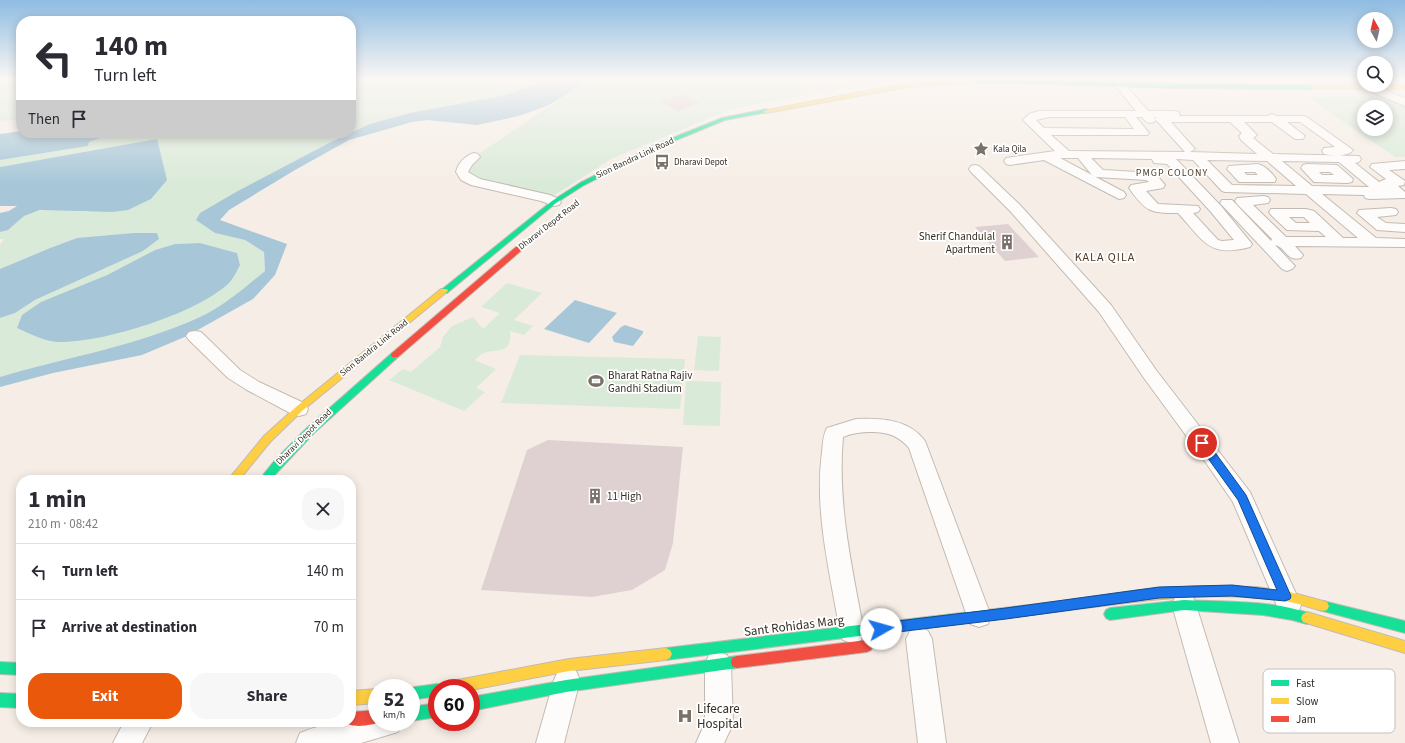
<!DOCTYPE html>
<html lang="en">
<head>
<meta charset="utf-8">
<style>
  :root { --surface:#fff; --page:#f7f7f7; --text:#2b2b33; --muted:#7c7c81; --line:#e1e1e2; --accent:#ea580c }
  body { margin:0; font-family:"Source Sans 3",sans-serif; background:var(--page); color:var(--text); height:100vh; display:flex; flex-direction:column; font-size:15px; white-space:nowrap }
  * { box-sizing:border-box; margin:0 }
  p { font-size:13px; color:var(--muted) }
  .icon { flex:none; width:22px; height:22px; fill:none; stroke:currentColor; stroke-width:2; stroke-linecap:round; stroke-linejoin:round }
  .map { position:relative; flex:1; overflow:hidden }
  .panel { position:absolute; left:16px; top:475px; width:340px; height:252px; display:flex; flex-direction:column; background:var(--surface); border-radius:16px; box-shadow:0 2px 10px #0003 }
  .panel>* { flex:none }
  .hud { position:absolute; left:16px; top:16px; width:340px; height:122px; border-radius:16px; box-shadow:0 2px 10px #0003; background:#fff; color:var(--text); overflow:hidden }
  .needle { width:26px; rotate:352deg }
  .tools { position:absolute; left:1357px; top:12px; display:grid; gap:8px }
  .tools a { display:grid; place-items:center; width:36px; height:36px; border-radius:50%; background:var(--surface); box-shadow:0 2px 10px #0003; font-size:20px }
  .speed { position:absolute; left:368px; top:679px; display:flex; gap:8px; font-size:20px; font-weight:700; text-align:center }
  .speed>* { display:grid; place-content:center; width:52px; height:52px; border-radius:50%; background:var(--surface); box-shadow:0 2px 10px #0003; line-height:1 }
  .speed small { font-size:10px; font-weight:400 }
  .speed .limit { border:6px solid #d22; background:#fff; color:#111 }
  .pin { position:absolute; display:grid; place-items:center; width:34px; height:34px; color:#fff; margin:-17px; border:2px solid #fff; border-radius:50%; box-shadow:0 1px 4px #0007 }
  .me { position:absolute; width:44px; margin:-22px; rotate:83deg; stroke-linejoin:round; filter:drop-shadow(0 0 3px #0008) }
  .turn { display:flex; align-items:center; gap:14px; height:84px; padding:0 12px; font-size:18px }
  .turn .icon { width:52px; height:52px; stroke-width:2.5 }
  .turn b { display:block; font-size:28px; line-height:34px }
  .then { display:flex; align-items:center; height:38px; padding:0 12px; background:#0003; gap:8px; font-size:15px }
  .round { display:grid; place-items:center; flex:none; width:42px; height:42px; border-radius:16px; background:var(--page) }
  .head { display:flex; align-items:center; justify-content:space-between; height:68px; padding:0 12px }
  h1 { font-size:24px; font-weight:700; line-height:30px }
  .cta { display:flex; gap:8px; margin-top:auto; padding:8px 12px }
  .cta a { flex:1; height:46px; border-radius:16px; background:var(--accent); color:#fff; font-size:16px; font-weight:700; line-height:46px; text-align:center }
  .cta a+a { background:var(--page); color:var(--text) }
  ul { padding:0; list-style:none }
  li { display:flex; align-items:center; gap:12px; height:56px; padding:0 12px; border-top:1px solid var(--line) }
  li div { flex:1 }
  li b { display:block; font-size:15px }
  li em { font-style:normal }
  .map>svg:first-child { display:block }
  .green { fill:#daead9; fill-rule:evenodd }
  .water { fill:#a7c7d8 }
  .building { fill:#dfd1d1 }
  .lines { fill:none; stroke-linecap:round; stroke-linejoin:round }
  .street-casing { stroke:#c3bbb3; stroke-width:2 }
  .fast-casing { stroke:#c3bbb3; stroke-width:2 }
  .slow-casing { stroke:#c3bbb3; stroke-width:2 }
  .jam-casing { stroke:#c3bbb3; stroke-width:2 }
  .street { fill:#fefcfb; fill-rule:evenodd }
  .fast { fill:#16e098; fill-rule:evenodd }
  .slow { fill:#ffcf43; fill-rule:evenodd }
  .jam { fill:#f24e42; fill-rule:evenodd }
  .route { fill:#1a73e8; stroke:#114b97 }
  .labels { text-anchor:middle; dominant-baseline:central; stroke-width:3.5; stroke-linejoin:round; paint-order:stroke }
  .far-poi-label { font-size:9px; fill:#372e25; stroke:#fff; text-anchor:start }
  .far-street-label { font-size:9px; fill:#372e25; stroke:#fff }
  .far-neighbourhood-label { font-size:10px; letter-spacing:1px; fill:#4d3927; stroke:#fff }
  .poi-label { font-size:11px; fill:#372e25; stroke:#fff; text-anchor:start }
  .neighbourhood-label { font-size:12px; letter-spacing:1px; fill:#4d3927; stroke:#fff }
  .near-street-label { font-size:13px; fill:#372e25; stroke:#fff }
  .near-poi-label { font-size:13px; fill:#372e25; stroke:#fff; text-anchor:start }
  .key { fill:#fff; stroke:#c3c0be; stroke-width:1 }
  .key-label { font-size:11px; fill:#372e25 }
</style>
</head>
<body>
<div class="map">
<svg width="1405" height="743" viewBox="0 0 1405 743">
  <rect width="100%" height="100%" fill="#f6eee6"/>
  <path class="green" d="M0,80H21V119L0,122Z
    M377,80H549L501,96L456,105L351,133V83L374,82Z
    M588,80H890L810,94L729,110L613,158L550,198L469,176L471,163L479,154Z
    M1155,80H1364V82Z
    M1385,96L1405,108V157H1395L1307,97ZM1364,107H1386V129H1364Z
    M114,133H351L329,143L200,213L215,233L245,240L264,252L265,271C244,288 224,306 200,317C137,346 67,357 0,377V318L15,313L35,300L143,251L159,239L77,238L50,248L0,269V245L4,239H0V232C13,229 15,220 26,215C45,206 67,211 88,212L157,139L0,167V160L88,146V142ZM200,243L237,253L153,323L94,338L59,342L71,290L107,275L155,250L175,244Z
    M507,283L542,293L514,320L533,326L524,335L510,331C512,357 496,347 482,354C480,355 477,358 475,360L496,369L476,388L485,392L464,411L389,380L403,369L411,372L440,347L443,337L452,326L473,317L483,329L500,313L481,307Z
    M698,336L721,337L719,371L694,370Z
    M520,355L685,359L680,409L501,403Z
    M686,381L721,382L720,426L683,425Z"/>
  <path class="water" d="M549,80H586L572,91L547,106L519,116L477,125L427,120L412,122L349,140L295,170L229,210L220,220L287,244L275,275L253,299L187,336L142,355L53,373L0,387V377C67,357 137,346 200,317C224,306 244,288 265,271L264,252L245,240L215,233L196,220L200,213L236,192L329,143L370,124L410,113L501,96Z
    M21,131V133H114L89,142L88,146L0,160V134Z
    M157,139L167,180L151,199L128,210L112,212L40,210L24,216L8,230L0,232V213L9,211L17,206H0V167Z
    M134,233H157L159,239L143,251L35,300L15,313L0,318V269L50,248L77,238Z
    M200,243L237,253L240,265C237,271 233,279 229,283C196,314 105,342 60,342C46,342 30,334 17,328L22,315L41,302L107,275L155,250L175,244Z
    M575,300L617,313L589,343L544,329Z
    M625,325L643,331V333L633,346L614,342L612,337L621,327Z"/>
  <path class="building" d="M682,95L700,103L678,111L660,102Z
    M1008,224L1039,257L1005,261L975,227Z
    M548,440L683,447L673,543L665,570L632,590L592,597L481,590L527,450Z"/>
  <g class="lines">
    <g class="street-casing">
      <path id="street" d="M1119,81L1123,82L1148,111H1174L1178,112L1180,114L1179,116H1267L1272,114L1277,116H1303L1307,117L1353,150C1348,157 1332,156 1324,154L1322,151L1324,148L1335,147L1300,122H1287L1305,136L1303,139H1295L1272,122H1244L1257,135L1253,138L1273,154L1359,156L1361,159L1359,162L1355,163L1379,182L1386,179L1370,167L1372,164L1405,161V169L1389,170L1405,181L1404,185L1398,186L1405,192V198L1370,199L1365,198L1364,195L1322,194L1376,238L1405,239V247L1295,246L1303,255L1301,258C1286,262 1287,248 1275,245L1295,266L1292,269L1287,271L1282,269L1220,203L1222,200H1232L1271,241L1272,239L1237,204L1235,201L1237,198L1263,196L1268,197L1270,200L1268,203L1253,205L1286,237H1326L1319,231L1287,230L1271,215L1269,212L1271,209H1306L1314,211L1343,238H1358L1306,194L1225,192L1222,191L1193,160L1176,159L1221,206L1252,244L1250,247C1208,258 1204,241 1178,213C1150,213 1146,212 1129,188L1131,185L1149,182L1146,180L1096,177L1092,175L1078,158H1060L1124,192L1126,195L1124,198L1119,199L1044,160L1010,165L1006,164L1004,161L1006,158L1055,151L1025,122L1023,120L1029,114L1039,111H1136L1114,84ZM1049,117H1125L1134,129L1044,128L1036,120ZM1136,117H1142C1146,122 1148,124 1154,122L1156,120L1154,117H1156L1155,119L1157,121L1185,152H1187L1069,151L1051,135H1147L1149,133ZM1171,122H1230L1242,133L1239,136L1241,140L1257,154L1190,152L1195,149ZM1091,158L1152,159L1154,163L1167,164L1211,212L1234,240L1222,241L1218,240L1193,213L1198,212L1200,209L1198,206L1158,204L1146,191L1163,188L1165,185L1155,173L1103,170ZM1207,160L1267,161L1296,186L1232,185ZM1282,161L1339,162L1369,187L1312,186ZM1289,217H1304L1310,223H1296Z
        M1372,85L1405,98V106L1367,90L1366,88L1367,86Z
        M474,153L478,154L480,157L472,165L468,172L480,179L550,195L559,199L561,202L559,205L554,206L541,201L471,185L461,180L456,172C458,163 465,156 474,153Z
        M1258,164C1265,166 1272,173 1276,179L1275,182H1239L1227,169L1229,166ZM1244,172H1255L1258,175H1247Z
        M1307,164L1337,165L1353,179L1352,182L1347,183L1314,182L1301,168L1303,165ZM1319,172H1330L1334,175H1322Z
        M975,165L979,166L1020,205L1111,305L1156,370L1250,492L1301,605L1298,613L1289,616L1280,613L1233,502L1204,460L1144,378L1099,312L1010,211L971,172L969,169L971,166Z
        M1391,208L1396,209L1398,212L1396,215L1377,217L1386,223L1405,224V232L1377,230L1357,213L1359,210Z
        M195,331L201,332L240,370L259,382L306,404L308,409L306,414L299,416L292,414L247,390L228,378L189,340L186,336L189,332Z
        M856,419C881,418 909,419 925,441L991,616L988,624L979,627L970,624L967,616L909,448C905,443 900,439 894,436C881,430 856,431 843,437C837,503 852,567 864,632L861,640L852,643L843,640L840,632C830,573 814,511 822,452C823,443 823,435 827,428Z
        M1184,594L1193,597L1196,605L1239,743H1211L1172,605L1175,597Z
        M919,627L928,631L932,639L946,743H918L906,639L910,631Z
        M718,652L727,655L731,664L733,724L724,743H696L705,723V664L709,655Z
        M567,667L576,671L580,680L564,743H536L554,680L558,671Z
        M377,711V722H402L398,732L361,743H296L300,733C317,726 333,722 351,722V718Z
        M124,722H153L142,743H113Z"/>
    </g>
    <g class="fast-casing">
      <path id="fast" d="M972,80H1044L1175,84L1313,85L1316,87L1313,89L1175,88L1019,83H970L969,82Z
        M766,109L769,111L768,112L725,120L659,147L584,185L556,203L447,293H441L440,291L552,201L580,183L655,145L722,118Z
        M395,352L398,353L399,355L398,357L314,433L270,480H259L275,460L307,428L392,353Z
        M1184,600C1223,602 1275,600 1311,614L1313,618L1311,622L1307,624L1292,620L1263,615L1184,610L1110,620L1106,618L1104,614L1106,610L1110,608Z
        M1323,601L1405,621V633L1319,610L1317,606L1319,602Z
        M1054,602L1058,603L1060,607L1058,611L1054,612L666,660L662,658L660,654L662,650L666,648Z
        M737,656L742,658L743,662L742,666L737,668L566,692L471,711V697L566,680Z
        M0,662L21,663V675L0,674Z
        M437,684L442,685L443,688H437V696L411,700V688H407Z
        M0,693L21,694V708L0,707Z
        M437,703V717L411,721V707Z"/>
    </g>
    <g class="slow-casing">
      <path id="slow" d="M972,80L975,82L974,83L907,87L766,113L763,111L907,83Z
        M1313,85H1405V89L1311,88V86Z
        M441,289H447L448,291L302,411L270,442L239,480H228L264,436L296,407Z
        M1198,586L1256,587L1290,592L1323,601L1327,602L1329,606L1327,610L1323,611C1310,608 1298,603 1285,601C1208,589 1131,602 1054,612L1050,611L1048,607L1050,603L1054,602L1140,590Z
        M1307,612L1405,641V653L1303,622L1301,618L1303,614Z
        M666,648L670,650L672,654L670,658L666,660L569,671L471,690V688H440L442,683L447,682L569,659Z
        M377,689V703L351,705V691Z"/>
    </g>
    <g class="jam-casing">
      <path id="jam" d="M516,247H519L523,249L398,357H392L391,355L392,353Z
        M867,640L871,642L873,646L871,650L867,652L737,668L732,666L731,662L732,658L737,656Z
        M377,710V722H381C373,725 352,729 345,722H351V712Z"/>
    </g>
    <use href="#street" class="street"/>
    <use href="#fast" class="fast"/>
    <use href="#slow" class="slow"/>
    <use href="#jam" class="jam"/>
  </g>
  <linearGradient id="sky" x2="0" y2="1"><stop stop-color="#8ebce2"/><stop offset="0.43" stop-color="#fbf7f4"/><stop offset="1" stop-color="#fbf7f4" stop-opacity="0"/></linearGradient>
  <rect width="1405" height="184" fill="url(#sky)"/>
  <path class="route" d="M1202,439L1206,440L1246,495L1291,596L1290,599L1285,601L1232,596L1159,598L1006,619L881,634L876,633L874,629L876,625L881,623L1006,608L1159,587L1232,585L1277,590L1238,500L1197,443L1199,440Z"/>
  <defs>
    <g id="sight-bare" transform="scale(1.2)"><path d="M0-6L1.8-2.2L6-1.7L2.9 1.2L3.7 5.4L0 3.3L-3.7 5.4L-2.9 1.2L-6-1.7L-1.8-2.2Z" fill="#7a7169" stroke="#fff" stroke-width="2.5" paint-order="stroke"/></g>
    <g id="bus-bare" transform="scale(1.2)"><path d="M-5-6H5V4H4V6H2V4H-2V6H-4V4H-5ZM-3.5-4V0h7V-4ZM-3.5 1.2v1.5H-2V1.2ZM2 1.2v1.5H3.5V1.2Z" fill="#7a7169" stroke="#fff" stroke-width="2.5" paint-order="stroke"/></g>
    <g id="building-bare" transform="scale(1.2)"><path d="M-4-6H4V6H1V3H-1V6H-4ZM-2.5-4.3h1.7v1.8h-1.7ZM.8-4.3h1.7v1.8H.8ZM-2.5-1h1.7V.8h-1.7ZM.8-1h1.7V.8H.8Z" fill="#7a7169" stroke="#fff" stroke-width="2.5" paint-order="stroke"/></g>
    <g id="stadium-bare" transform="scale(1.2)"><path d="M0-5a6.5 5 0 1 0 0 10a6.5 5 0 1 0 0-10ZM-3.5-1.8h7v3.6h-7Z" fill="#7a7169" stroke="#fff" stroke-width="2.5" paint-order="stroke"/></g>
    <g id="hospital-bare" transform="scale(1.2)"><path d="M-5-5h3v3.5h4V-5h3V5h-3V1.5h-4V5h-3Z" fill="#7a7169" stroke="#fff" stroke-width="2.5" paint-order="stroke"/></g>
  </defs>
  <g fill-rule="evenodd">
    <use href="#sight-bare" x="981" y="149"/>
    <use href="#bus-bare" x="662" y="162"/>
    <use href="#building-bare" x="1007" y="242"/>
    <use href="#stadium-bare" x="596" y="381"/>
    <use href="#building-bare" x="595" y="496"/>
    <use href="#hospital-bare" x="685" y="716"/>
  </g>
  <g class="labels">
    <g class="far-poi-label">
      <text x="993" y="149">Kala Qila</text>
      <text x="674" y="162">Dharavi Depot</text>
    </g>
    <g class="far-street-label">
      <text transform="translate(635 158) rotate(-25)">Sion Bandra Link Road</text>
      <text transform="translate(549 225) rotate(-38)">Dharavi Depot Road</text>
      <text transform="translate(374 348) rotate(-39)">Sion Bandra Link Road</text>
      <text transform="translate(304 437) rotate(-45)">Dharavi Depot Road</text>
    </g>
    <g class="far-neighbourhood-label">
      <text x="1172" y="173">PMGP COLONY</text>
    </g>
    <g class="poi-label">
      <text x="995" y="236" text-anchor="end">Sherif Chandulal<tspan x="995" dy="13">Apartment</tspan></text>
      <text x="608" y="375">Bharat Ratna Rajiv<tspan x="608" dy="13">Gandhi Stadium</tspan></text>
      <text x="607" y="496">11 High</text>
    </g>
    <g class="neighbourhood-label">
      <text x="1105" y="257">KALA QILA</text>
    </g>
    <g class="near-street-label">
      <text transform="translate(794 626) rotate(-7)">Sant Rohidas Marg</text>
    </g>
    <g class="near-poi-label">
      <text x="697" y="709">Lifecare<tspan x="697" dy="15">Hospital</tspan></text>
    </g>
  </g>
  <rect x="1263" y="669" width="132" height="64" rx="6" class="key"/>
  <rect x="1271" y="680" width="18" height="6" fill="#16e098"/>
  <rect x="1271" y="698" width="18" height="6" fill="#ffcf43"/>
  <rect x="1271" y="716" width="18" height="6" fill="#f24e42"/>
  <g class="key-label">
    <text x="1296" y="687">Fast</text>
    <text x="1296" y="705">Slow</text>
    <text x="1296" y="723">Jam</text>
  </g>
</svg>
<div class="tools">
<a><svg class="needle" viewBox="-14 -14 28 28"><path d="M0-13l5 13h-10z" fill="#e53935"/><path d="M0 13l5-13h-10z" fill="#7c7c81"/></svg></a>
<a><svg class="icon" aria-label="search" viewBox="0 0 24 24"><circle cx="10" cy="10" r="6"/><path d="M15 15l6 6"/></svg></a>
<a><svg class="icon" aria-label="layers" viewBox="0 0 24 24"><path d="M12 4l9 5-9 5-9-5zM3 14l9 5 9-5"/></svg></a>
</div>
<div class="speed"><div>52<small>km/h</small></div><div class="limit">60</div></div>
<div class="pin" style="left:1202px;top:443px;background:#d93025"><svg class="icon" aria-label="arrive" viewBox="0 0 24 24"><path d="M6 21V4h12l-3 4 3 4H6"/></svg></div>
<svg class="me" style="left:881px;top:629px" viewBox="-20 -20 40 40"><circle r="19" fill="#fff"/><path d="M0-13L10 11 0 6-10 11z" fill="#1a73e8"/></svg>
<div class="hud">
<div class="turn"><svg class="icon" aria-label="left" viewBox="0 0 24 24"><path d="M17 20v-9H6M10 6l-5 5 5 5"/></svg><div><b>140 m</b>Turn left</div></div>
<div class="then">Then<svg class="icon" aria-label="arrive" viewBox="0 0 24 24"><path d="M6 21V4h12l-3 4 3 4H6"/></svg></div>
</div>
<section class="panel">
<div class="head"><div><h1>1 min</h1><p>210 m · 08:42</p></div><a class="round"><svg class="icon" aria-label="close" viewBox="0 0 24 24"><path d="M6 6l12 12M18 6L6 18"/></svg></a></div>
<ul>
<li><svg class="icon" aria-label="left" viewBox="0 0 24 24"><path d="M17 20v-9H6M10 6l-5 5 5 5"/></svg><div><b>Turn left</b></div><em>140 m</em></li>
<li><svg class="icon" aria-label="arrive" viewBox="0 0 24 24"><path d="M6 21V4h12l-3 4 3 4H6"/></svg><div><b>Arrive at destination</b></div><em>70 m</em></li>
</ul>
<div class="cta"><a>Exit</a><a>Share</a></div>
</section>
</div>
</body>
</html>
